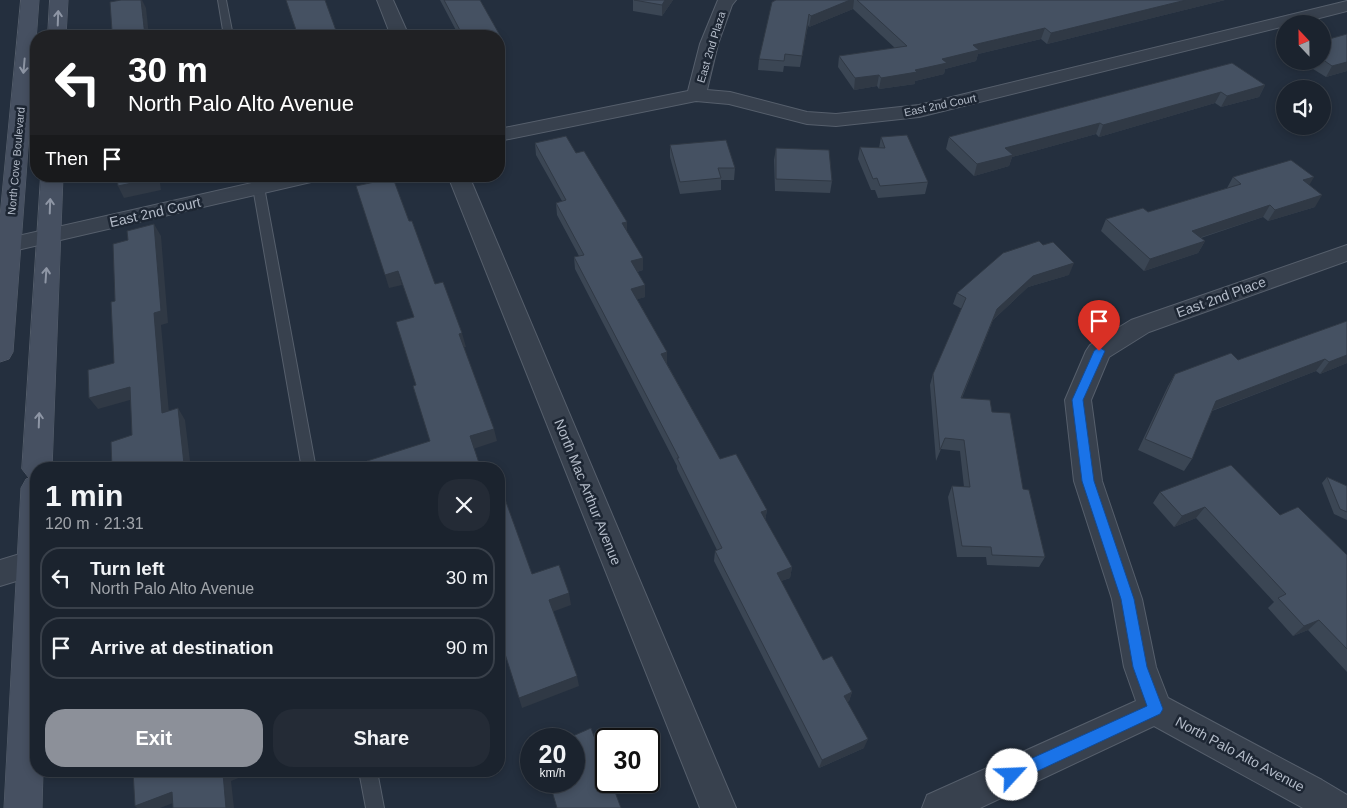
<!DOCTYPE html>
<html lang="en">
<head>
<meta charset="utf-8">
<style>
  :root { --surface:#1b232e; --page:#242b36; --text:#f1f3f6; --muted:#a0a4aa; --line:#39404a; --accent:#8c9099 }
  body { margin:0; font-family:Arial,sans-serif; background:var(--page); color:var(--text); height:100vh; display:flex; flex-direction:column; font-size:19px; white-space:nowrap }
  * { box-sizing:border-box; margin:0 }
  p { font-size:16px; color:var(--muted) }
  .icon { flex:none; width:28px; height:28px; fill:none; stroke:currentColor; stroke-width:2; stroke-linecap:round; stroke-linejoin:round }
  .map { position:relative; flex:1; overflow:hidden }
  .side { position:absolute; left:30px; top:462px; width:475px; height:315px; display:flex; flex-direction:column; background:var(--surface); border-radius:20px; box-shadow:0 2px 8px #0003,0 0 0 1px var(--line) }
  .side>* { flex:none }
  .hud { position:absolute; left:30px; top:30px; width:475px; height:152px; border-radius:20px; box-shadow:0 2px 8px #0003,0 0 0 1px var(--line); background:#202124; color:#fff; overflow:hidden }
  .needle { width:32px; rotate:338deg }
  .tools { position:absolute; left:1276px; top:15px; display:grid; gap:10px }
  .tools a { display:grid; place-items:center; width:55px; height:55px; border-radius:50%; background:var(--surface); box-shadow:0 2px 8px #0003,0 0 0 1px var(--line); font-size:25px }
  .speed { position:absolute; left:520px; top:728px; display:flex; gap:10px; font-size:25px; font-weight:700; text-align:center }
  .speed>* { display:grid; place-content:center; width:65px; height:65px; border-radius:50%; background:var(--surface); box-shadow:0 2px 8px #0003,0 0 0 1px var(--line); line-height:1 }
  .speed small { font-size:12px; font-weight:400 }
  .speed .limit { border:2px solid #111; border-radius:8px; background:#fff; color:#111 }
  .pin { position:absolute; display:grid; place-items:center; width:42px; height:42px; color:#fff; margin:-51px -21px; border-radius:50% 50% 50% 0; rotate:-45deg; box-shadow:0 0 5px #0007 }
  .pin .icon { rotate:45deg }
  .me { position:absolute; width:55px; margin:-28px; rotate:65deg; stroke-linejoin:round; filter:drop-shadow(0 0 4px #0008) }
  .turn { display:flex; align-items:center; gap:18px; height:105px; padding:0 15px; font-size:22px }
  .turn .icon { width:65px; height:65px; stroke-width:2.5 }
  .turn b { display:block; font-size:35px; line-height:42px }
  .then { display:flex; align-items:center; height:48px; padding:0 15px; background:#0003; gap:10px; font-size:19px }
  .round { display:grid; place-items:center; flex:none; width:52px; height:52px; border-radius:20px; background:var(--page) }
  .head { display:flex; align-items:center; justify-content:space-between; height:85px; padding:0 15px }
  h1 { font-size:30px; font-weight:600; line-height:38px }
  .action { display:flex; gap:10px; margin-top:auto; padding:10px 15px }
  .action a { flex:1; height:58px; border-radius:20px; background:var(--accent); color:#fff; font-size:20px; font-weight:600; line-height:58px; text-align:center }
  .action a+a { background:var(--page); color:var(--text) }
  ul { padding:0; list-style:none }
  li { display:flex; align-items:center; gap:15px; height:62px; margin:0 10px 8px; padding:0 5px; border:2px solid var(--line); border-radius:20px }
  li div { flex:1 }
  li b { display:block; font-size:19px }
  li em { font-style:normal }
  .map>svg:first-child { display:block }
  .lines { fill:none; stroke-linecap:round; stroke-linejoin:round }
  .lane-casing { stroke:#565f6c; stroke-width:2 }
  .street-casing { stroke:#565f6c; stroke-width:2 }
  .secondary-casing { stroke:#565f6c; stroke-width:1 }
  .lane { fill:#38414e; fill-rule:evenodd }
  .street { fill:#38414e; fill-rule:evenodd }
  .secondary { fill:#465061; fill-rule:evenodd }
  .wall { fill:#3b4654 }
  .shaded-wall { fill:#303945 }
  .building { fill:#455162; stroke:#303945 }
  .oneway { stroke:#8e96a5 }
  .route { fill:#1a73e8; stroke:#114b97 }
  .labels { text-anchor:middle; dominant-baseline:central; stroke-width:5; stroke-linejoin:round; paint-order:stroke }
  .far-street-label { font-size:11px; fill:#b4bcc9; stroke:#1d2633 }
  .street-label { font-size:14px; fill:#b4bcc9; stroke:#1d2633 }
</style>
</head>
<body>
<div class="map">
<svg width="1347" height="808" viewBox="0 0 1347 808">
  <rect width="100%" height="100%" fill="#242f3e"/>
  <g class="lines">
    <g class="lane-casing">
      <path id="lane" d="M218,0H226L233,36H224Z
        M251,176H262L316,469H302Z
        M359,771H377L384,808H366Z"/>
    </g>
    <g class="street-casing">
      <path id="street" d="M377,0H393L409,36H391Z
        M718,0H736L732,5L718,44L707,90L730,92L807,112L836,114L919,105L1347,1V11L1296,24H1285V26L919,117L836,126L807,124L729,104L696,101L499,141V129L688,91L700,44Z
        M282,176H321L318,181L311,182L0,254V240Z
        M448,176H469L736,808H700Z
        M1347,245V261L1149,332L1109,357L1091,400L1102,481L1142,599L1156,667L1168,698L1322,780L1347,795V808H1303L1154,726L980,808H922L927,795L1136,701L1124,667L1112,599L1074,481L1065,400L1086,351L1090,345L1131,320Z
        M33,550L36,551V575L0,586V560Z"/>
    </g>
    <g class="secondary-casing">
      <path id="secondary" d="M21,0H39L13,352L9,359L0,362V217Z
        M50,0H68L66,36H48Z
        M41,176H63L52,469H36V771H43L42,808H4L21,488L26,479L29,478L22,469Z"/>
    </g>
    <use href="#lane" class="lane"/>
    <use href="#street" class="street"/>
    <use href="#secondary" class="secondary"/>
  </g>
  <path class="wall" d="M440,0H480L502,39L503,50L499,51V36H459Z
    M633,0H673L662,16L633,11Z
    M776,0H1225L1047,44L1041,39L978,54L976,61L945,69L944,74L915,81V84L879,89L877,86L854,90L838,67L839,56L895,48L853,9L809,27L808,25L800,67L784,66L783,72L758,70L759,59Z
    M1322,41L1347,71L1326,77L1300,61H1322Z
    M1232,63L1265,85L1259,97L1221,107L1215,103L1099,137L1096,134L1012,157L1009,166L974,176L946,149L949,137Z
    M881,137L928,182L925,194L878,198L875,190H871L858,159L860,147L879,148Z
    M535,143L576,153L627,222V233L643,258V270L637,272L645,285V297L637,299L667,352V364L720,459L767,510L765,520L792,567L790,578L781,581L823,660L852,692L849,701L847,702L864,748L819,768L714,561L715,551L717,550L677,469V466L575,269L574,257L579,256L557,215L556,203L562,201L536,155Z
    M670,145L735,168L734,180H721V190L680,194L670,157Z
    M776,148L832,181L830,193L775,191L774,160Z
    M1233,177L1309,185L1315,207L1268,221L1263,217L1201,238L1205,241L1198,253L1144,271L1101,231L1106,219L1148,212L1227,188Z
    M1069,275L1028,287L993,320L962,398L992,412L1023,489L1045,557L1039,567L987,565L986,557H957L948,497L952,486L964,487L960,451L941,449L936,461L930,385L933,374L962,309L953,304L957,293Z
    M1347,321V363L1320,374L1316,371L1212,411L1192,459L1184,471L1138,450L1168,386L1175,374L1238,360Z
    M1327,477L1347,486V520L1334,514L1322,483Z
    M1160,492L1280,515L1347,555V672L1308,630L1293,636L1268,608L1274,602L1196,518L1174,527L1153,503Z"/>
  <path class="shaded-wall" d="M141,0H142L146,8L149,36H145Z
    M665,0H673L662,16V5Z
    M850,0H854L853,9L809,27L811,16Z
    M1186,0H1225L1047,44L1051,33Z
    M809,14L808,25L800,67L802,56Z
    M1045,28L1041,39L978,54L976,61L945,69L944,74L915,81V84L879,89L881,78L915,70L973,45Z
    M499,39H502L503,50L499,51Z
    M1347,62V71L1326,77L1332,66Z
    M879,75L877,86L854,90L855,78Z
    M1265,85L1259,97L1221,107L1227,96Z
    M1221,92L1215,103L1099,137L1103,125Z
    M1100,123L1096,134L1012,157L1009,166L974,176L977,164L1005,148Z
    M155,176H159L161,190L124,198L118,186Z
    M1314,177L1307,189L1303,180Z
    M1322,195L1315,207L1268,221L1275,210Z
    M1270,205L1263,217L1186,242L1192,231Z
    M627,222V234L622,223Z
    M154,224L161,236L168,323L161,325L170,424L162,413L154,313Z
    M1205,241L1198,253L1144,271L1150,259Z
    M643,258V270L632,273L631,261Z
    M1074,263L1069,275L1028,287L993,320L957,409L997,309L1033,276Z
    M398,271L402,285L389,288L385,275Z
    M645,285V297L632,301L631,289Z
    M462,333L466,347H462L459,334Z
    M667,352V364L661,354Z
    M1347,355V363L1320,374L1329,362Z
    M1325,359L1316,371L1208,412L1216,401Z
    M130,387L137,398L98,409L89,398Z
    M178,408L185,420L191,469H179Z
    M494,429L497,441L473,449L470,436Z
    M1205,507L1196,518L1174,527L1182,516Z
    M767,510L765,521L761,512Z
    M792,567L790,578L775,583L777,573Z
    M569,593L571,605L552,612L549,600Z
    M1319,620L1308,630L1293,636L1304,626Z
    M577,676L579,686L522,708L519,698Z
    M852,692L849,701L841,705L844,696Z
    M868,739L864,748L819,768L822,760Z
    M228,771H256L231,781L234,808H226L223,773Z
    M172,792L181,800L160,808H137L135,806Z"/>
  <path class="building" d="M121,0H141L145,36H108L107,32L112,31L110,2Z
    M286,0H325L338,36H298Z
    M444,0H480L502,39H499V36H463Z
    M634,0H665L662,5Z
    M776,0H850L811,16L809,14L802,56L785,54L784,61L759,59L772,2Z
    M857,0H1186L1051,33L1045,28L973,45L979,50L942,59L947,63L915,70L917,72L881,78L879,75L855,78L839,56L907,46Z
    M1347,34V62L1332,66L1322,59V41Z
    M1232,63L1265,85L1227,96L1221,92L1103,125L1100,123L1005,148L1013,155L977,164L949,137Z
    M907,135L928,182L880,186L877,178L873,179L860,147L885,148L881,137Z
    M566,136L576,153L584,151L627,222L622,223L643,258L631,261L645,285L631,289L667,352L661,354L720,459L736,454L767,510L761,512L792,567L777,573L823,660L832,656L852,692L844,696L868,739L822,760L715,551L722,548L677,458H679L574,257L584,255L556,203L566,200L535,143Z
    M726,140L735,168H718L721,178L680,182L670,145Z
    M776,148L829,150L832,181L776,179Z
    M1291,160L1314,177L1303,180L1322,195L1275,210L1270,205L1192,231L1205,241L1150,259L1106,219L1143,208L1148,212L1241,184L1233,177Z
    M117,176H155V178L118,186Z
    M393,178L409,221H412L435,284L443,282L462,333L459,334L494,429L470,436L481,469H369L367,461L430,441L413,386L416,385L396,322L414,317L398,271L385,275L356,186Z
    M154,224L161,311L154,313L162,413L178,408L184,464L178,465L179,469H112L111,442L132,435L130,387L89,398L88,370L114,363L111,302L115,301L113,244L128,240L127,231Z
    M1039,241L1043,245L1053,242L1074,263L1033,276L997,309L961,398L990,400L992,412L1010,413L1023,489L1029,490L1045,557L992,555L991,547L962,546L952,486L970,487L964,440L945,438L940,450L933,374L966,298L957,293L1003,253Z
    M1347,321V355L1329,362L1325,359L1216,401L1192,459L1145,439L1175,374L1231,353L1238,360Z
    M1231,465L1280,515L1298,507L1347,555V649L1319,620L1304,626L1278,598L1286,594L1205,507L1182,516L1160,492Z
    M1327,477L1347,486V512L1340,509Z
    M501,488L532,574L559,565L569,593L549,600L577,676L519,698L499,635V489Z
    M591,728L606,769V781H611L621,808H557L549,781H574V739H566Z
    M133,771H228L223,773L226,808H173L172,792L135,806Z"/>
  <defs><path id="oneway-shaft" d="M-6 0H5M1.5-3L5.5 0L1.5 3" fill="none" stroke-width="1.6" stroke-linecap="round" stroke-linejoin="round" transform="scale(1.25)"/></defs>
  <g class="oneway">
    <use href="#oneway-shaft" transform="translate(58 18) rotate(-88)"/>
    <use href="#oneway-shaft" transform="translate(24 66) rotate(95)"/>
    <use href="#oneway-shaft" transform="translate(50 206) rotate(-88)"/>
    <use href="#oneway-shaft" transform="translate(46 275) rotate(-86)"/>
    <use href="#oneway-shaft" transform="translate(39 420) rotate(-88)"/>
  </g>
  <path class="route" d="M1099,347L1105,351L1083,400L1094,481L1134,599L1147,667L1163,709L1160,714L1012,783L1006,780L1004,775L1006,770L1147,706L1133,667L1121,599L1082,481L1072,400L1094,351Z"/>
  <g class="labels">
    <g class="far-street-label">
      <text transform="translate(711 47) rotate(-73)">East 2nd Plaza</text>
      <text transform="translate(940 105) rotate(-12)">East 2nd Court</text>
      <text transform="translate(16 161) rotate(-85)">North Cove Boulevard</text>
    </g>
    <g class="street-label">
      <text transform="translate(155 212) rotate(-13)">East 2nd Court</text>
      <text transform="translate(1221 297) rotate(-20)">East 2nd Place</text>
      <text transform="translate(588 492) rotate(68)">North Mac Arthur Avenue</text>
      <text transform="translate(1240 754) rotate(28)">North Palo Alto Avenue</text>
    </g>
  </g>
</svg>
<div class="tools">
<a><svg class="needle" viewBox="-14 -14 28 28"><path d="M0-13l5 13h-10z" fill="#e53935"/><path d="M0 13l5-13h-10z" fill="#a0a4aa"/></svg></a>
<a><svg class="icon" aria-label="sound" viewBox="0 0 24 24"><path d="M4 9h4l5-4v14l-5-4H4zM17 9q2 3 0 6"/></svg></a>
</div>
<div class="speed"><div>20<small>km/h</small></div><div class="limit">30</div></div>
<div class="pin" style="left:1099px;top:351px;background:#d93025"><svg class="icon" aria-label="arrive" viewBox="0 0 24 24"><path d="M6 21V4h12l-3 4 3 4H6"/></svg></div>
<svg class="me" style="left:1012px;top:775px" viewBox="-20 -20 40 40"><circle r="19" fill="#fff"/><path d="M0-13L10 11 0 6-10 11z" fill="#1a73e8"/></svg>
<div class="hud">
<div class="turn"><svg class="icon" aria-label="left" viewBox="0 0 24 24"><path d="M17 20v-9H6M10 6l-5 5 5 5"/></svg><div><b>30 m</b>North Palo Alto Avenue</div></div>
<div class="then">Then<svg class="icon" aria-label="arrive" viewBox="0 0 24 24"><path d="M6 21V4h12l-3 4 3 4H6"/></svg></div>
</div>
<section class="side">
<div class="head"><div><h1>1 min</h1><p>120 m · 21:31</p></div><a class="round"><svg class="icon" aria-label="close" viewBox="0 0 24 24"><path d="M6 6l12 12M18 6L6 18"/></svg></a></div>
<ul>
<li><svg class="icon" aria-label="left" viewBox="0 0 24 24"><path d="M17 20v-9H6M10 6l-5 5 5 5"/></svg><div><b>Turn left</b><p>North Palo Alto Avenue</p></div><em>30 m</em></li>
<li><svg class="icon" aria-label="arrive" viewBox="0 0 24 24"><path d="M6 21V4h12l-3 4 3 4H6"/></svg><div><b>Arrive at destination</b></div><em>90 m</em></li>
</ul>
<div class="action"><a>Exit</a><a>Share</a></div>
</section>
</div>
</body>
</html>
